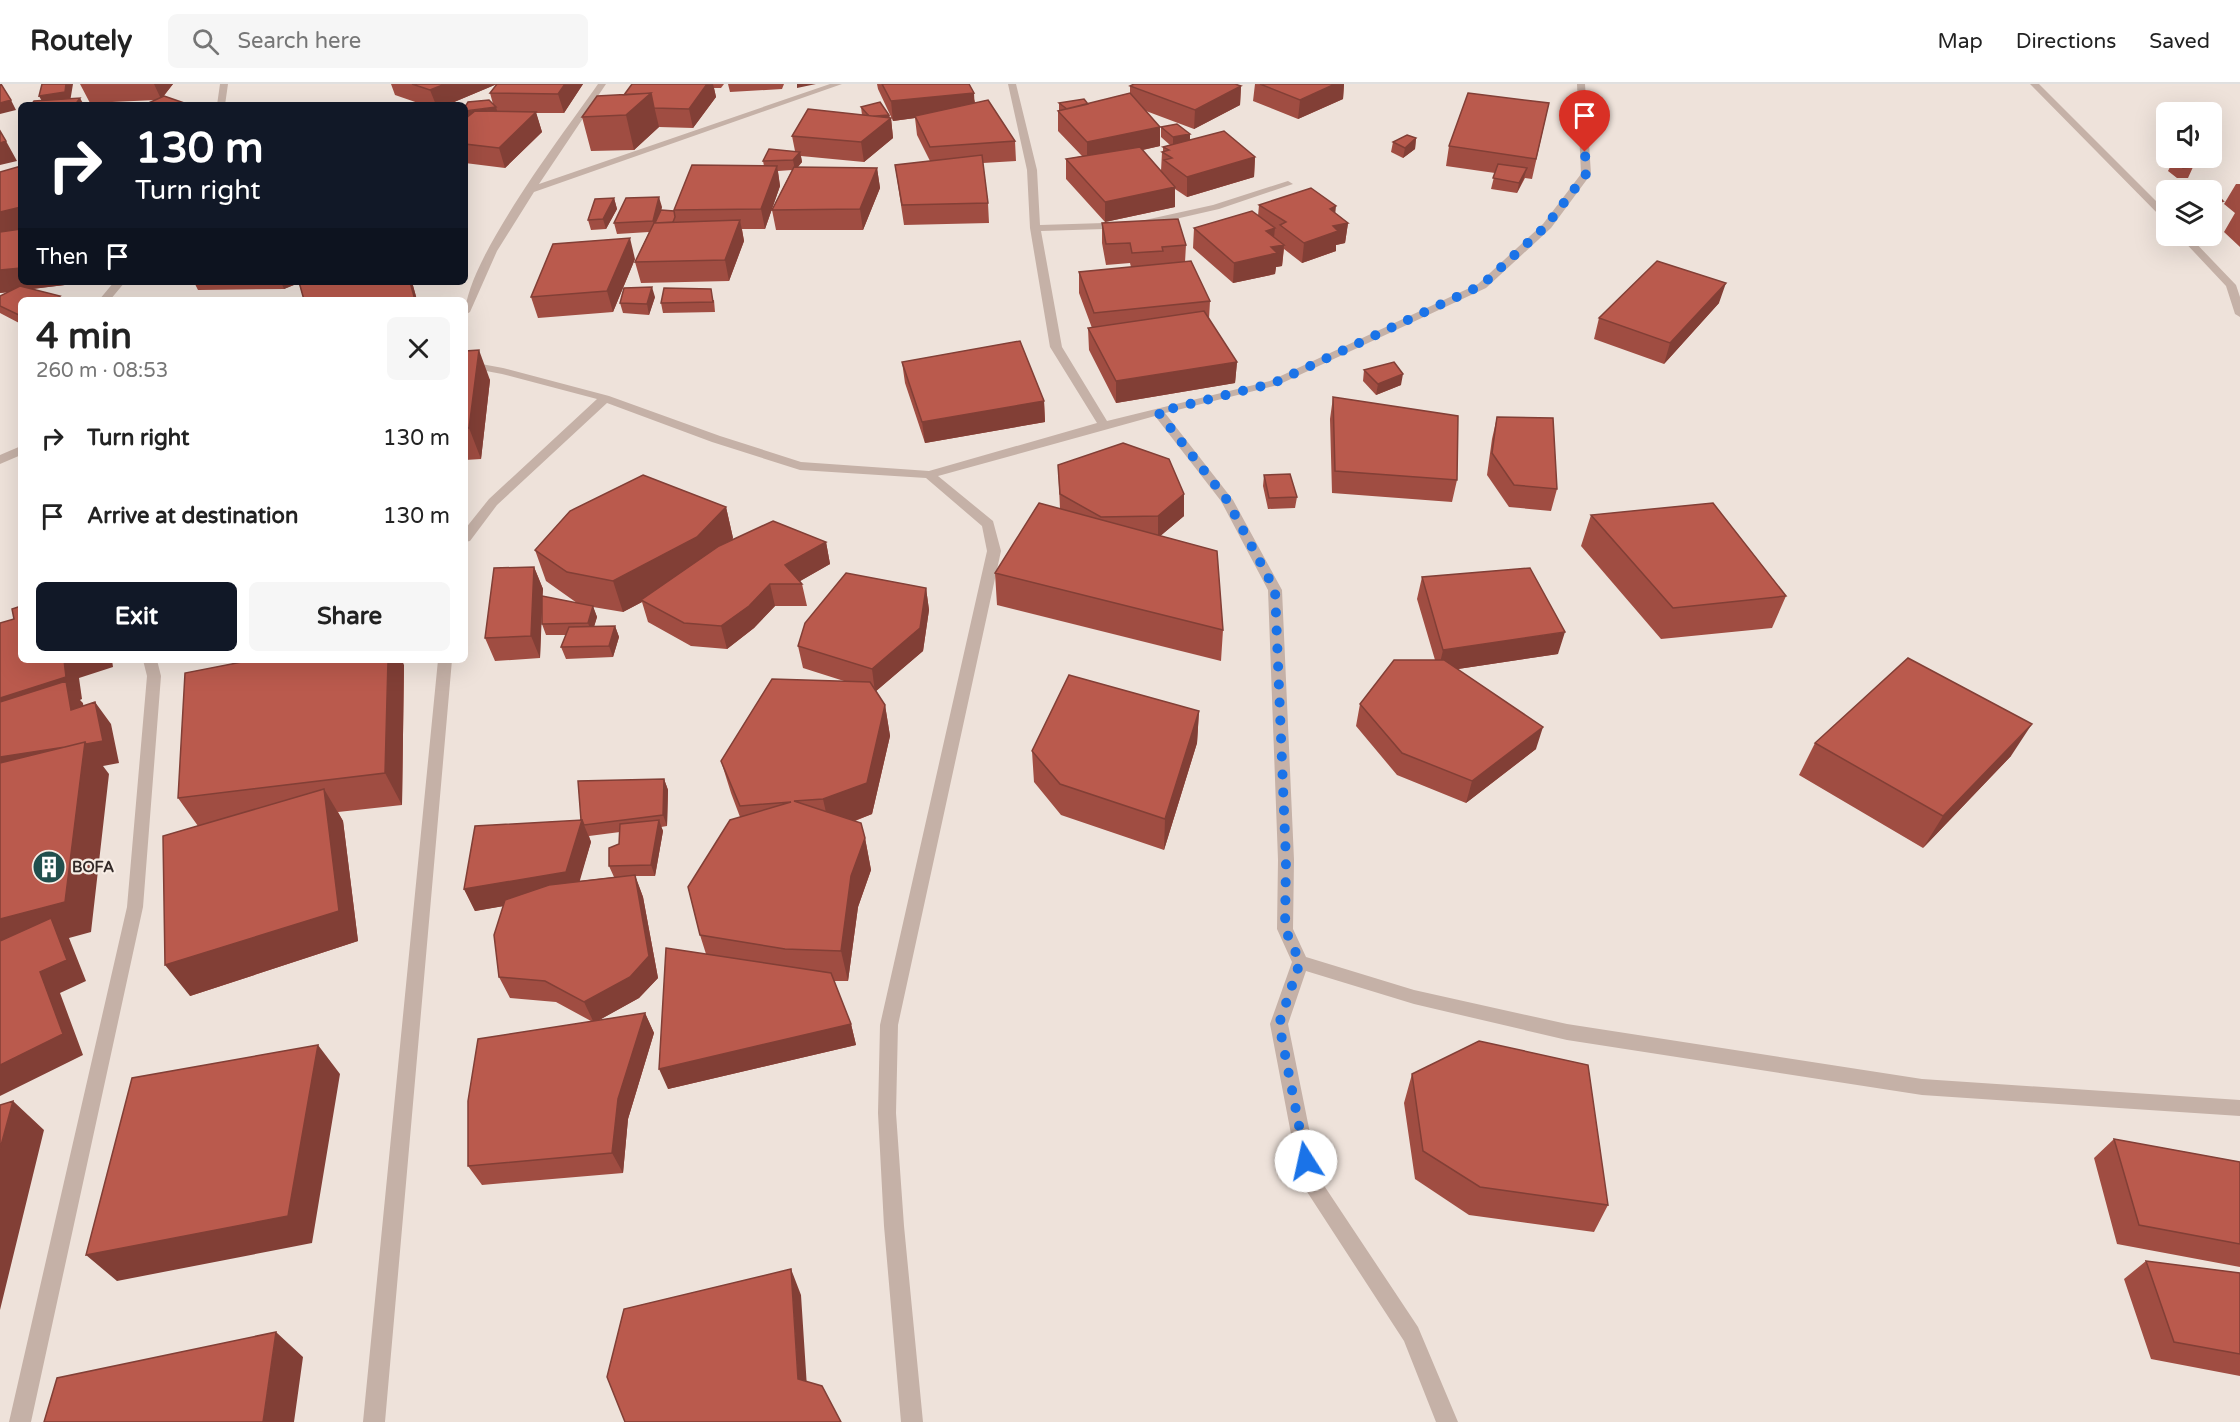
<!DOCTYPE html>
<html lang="en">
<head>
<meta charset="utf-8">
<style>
  :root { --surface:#fff; --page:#f6f6f6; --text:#222; --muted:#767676; --line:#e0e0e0; --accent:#111827 }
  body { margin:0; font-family:"Varela Round",sans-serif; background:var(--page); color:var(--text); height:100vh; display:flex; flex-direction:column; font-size:22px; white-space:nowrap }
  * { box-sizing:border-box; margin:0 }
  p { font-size:20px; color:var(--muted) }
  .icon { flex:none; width:33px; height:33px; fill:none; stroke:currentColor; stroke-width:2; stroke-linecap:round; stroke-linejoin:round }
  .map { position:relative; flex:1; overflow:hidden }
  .sheet { position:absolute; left:18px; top:213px; width:450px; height:366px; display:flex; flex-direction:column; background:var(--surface); border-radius:9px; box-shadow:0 6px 24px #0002 }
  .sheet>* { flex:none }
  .hud { position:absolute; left:18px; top:18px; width:450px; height:183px; border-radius:9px; box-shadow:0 6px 24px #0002; background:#111827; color:#fff; overflow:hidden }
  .tools { position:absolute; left:2156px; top:18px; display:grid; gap:12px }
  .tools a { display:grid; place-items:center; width:66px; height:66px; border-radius:9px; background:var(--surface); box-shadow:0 6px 24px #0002; font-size:30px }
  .pin { position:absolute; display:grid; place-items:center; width:51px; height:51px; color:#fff; margin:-62px -26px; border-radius:50% 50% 50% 0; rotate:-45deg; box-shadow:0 0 6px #0007 }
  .pin .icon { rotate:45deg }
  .me { position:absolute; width:66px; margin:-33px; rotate:350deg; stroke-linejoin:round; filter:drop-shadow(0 0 4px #0008) }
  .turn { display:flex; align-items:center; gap:21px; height:126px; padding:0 18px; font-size:27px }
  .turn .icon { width:78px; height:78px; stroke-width:2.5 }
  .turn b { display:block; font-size:42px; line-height:51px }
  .then { display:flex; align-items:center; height:57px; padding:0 18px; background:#0003; gap:12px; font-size:22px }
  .round { display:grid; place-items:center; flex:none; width:63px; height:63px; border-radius:9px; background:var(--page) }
  .summary { display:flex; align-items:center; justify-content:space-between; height:102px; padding:0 18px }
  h1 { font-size:36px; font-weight:700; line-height:45px }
  .cta { display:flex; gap:12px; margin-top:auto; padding:12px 18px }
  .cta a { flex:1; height:69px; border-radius:9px; background:var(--accent); color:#fff; font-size:24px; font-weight:700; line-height:69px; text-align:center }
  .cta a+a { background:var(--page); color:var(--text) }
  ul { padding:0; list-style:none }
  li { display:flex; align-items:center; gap:18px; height:78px; padding:0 18px }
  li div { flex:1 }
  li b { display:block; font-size:22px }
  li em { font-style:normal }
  header { display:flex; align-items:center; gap:36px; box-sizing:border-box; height:84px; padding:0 30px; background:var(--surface); border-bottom:2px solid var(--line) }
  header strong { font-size:28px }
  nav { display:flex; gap:33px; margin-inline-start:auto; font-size:21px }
  .search { width:420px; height:54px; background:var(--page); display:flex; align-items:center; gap:15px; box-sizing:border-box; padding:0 21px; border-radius:9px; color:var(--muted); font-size:22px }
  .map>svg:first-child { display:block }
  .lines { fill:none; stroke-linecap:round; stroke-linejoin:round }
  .minor { fill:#c5b1a7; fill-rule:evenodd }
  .wall { fill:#a04d42; fill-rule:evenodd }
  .shaded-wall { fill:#823f36 }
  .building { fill:#ba5a4d; stroke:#823f36; stroke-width:1.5 }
  .route { stroke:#1a73e8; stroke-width:10; stroke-dasharray:0 18 }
  .labels { text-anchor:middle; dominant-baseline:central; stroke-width:4.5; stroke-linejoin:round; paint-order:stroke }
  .poi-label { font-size:15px; font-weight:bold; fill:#322927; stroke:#f7ede5; text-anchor:start }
</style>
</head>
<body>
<header>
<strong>Routely</strong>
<div class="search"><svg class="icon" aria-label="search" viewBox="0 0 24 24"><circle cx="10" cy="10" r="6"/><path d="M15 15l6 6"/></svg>Search here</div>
<nav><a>Map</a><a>Directions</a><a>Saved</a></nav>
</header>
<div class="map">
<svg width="2240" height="1338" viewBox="0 0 2240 1338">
  <rect width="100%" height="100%" fill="#eee2da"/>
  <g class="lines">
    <path class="minor" d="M220,0H228L225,21H217Z
      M598,0H606L539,100L830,0H842L534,108L497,167L470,228L465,231C465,177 564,49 598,0Z
      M1008,0H1016L1037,86L1040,141L1136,138L1213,121L1288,97L1293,100L1219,125L1136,144L1041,147L1062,263L1107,337L1270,297L1478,200L1543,140L1581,90L1577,0H1585L1591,90L1551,144L1486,204L1278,301L1165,329L1233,416L1282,506L1294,776L1293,845L1306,873L1414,906L1567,940L1922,995L2240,1016V1032L1922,1011L1567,956L1414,920L1306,887L1288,940L1319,1094L1418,1243L1458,1338H1436L1404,1257L1300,1097L1270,940L1292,878L1277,845L1278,776L1268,506L1221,417L1155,332L938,392L993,437L1001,467L898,941L896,1029L904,1142L923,1338H901L884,1142L878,1029L880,941L987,467L982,442L926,394L800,386L712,358L607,319L497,421L470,457L465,458V445L489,415L597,315L502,290L465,283V277L503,284L609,312L720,352L801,378L929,387L1097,339L1050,263L1030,144L1027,86Z
      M2030,0H2039L2166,127V136L2163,135Z
      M2179,152H2189L2236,201L2240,213V233L2235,230L2226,202Z
      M114,198H125L110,216H99Z
      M21,362V371L0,380V371Z
      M143,576H157L161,592L143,823L31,1338H9L127,823L147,592Z
      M438,576H452L385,1338H363Z"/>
  </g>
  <path class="wall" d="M80,0H173L163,13L156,16L90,19Z
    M391,0H583L564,29H536L542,48L505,84L465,79V35L493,20L490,9L497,0L447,21H424L395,11Z
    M632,0H724L721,4H714L716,13L693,44L659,43L634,66L591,67L582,33L624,11Z
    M728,0H784L782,5L730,8Z
    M877,0H969L975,18L1015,57L1016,77L983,79L988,119L989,139L904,141L895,81L930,77L917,51L915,34L893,37L878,5Z
    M1255,0H1344L1343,15L1298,35L1253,17Z
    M1130,2H1241L1240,21L1194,45L1146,27L1160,43V62L1143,66L1161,87L1162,68H1163V63L1170,61L1161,53V43L1190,50V55L1255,73L1254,93L1187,113L1175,105V123L1105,138L1066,95V75L1082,72L1058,47V27H1059V19L1088,20L1130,10Z
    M1549,19L1532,95L1525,94L1517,109L1491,105L1495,89L1446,82L1449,62Z
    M861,23L889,31L890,34H891L893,54L864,78L801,72L802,78L798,83L877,84L880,104L863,146H776L772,126L792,86L778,87L780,102L765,145H742L744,157L729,197L641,199L635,178L649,148L617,150L614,139L662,123L661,126L674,127V126L764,82L763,77L795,67L792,52L862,31Z
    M1416,54L1415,65L1403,74L1391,68L1393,58Z
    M2173,77L2193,83L2188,94H2177L2168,87Z
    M0,88L73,200L31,205L21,216V240L0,229V212L9,208L0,209Z
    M2183,98L2207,99L2223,117L2218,127H2214L2211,131V106H2179Z
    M2236,100H2240V163L2224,148L2235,129L2224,120Z
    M614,114L617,125L606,145L591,146L588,136Z
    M1259,121L1335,129L1348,139L1345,159L1336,161V167L1302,179L1284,165L1282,182L1276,183L1275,190L1233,199L1193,164L1194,144L1258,132Z
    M1102,139L1186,161L1185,178L1210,217L1209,235L1237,278L1235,299L1116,319L1089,266L1088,244H1092L1079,209V188L1131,183L1130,179L1106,181L1102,159Z
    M635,175L613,228L538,234L531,213Z
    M183,198H412L417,216H304L299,199L284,205L198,206L195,200L184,201Z
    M655,213L649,231L623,229L620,219Z
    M714,216L715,228L663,229L661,219Z
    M1719,219L1664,280L1594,255L1599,234Z
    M465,267L490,296L481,375L465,376Z
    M902,278L1044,317L1045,338L925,359L905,299Z
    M1364,286L1401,301L1376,311L1363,297Z
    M1333,313L1457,396L1452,418L1332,409L1330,335Z
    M1497,333L1557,405L1551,427L1509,423L1487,391L1492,355Z
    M1058,381L1184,410V432L1160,452L1223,546L1221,577L997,521L995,489L1060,425Z
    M1264,391L1297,413L1295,424L1268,425L1263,402Z
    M726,423L733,454L732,456L826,458L830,480L800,497L802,500L807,522H775L754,544L727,565L691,562L648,538L642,518L623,528L593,523L597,533L594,542H615L619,553L613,573L566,575L561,563L566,551H546L542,540V513L540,574L495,577L485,554L534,483L543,505L542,512L577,519L546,497L535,466Z
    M1591,431L1786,512L1772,544L1661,555L1581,462Z
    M1422,493L1558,570L1458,585L1536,665L1466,719L1397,691L1356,642L1360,620L1435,576L1417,515Z
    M926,504L929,526L923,567L876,607L885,621L890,652L872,730L855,737L865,754L871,786L858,823L848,897H834L851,940L856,961L668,1005L706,870L700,851L740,733L731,709L721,677L844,597L803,584L798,562Z
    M404,581L402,721L338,728L343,737L358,857L190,912L198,742L178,714Z
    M1199,627L1197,659L1164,766L1061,731L1034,698L1032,667Z
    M1815,659L2011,672L1923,764L1799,691Z
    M664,695L668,706L667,742L661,743L663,747L655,792H635L643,813L658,894L639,914L599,936L645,929L654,949L628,1035L623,1089L482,1101L468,1082L591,937L556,918L510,914L499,893L503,822L475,827L464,805L581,736ZM620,748L619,760L609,782L614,793L579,797L591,758L589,752Z
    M1412,990L1608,1121L1594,1148L1469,1131L1415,1095L1404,1019Z
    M2114,1055L2240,1078V1183L2117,1160L2094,1074Z
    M2146,1177L2240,1189V1292L2151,1275L2124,1195Z"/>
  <path class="shaded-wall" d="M66,0H73L70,18L44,21L39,12Z
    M154,0H173L161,15Z
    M445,0H497L447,21H436L430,6Z
    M565,0H583L564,29L558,10Z
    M707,0H713L716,13L693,44L689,25Z
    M797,0H816L797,4Z
    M1335,0H1344L1343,15L1298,35L1300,16Z
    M1241,2L1240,21L1194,45L1195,26Z
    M651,9L659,43L634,66L626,31Z
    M974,9L975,28L915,32V34L893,37L891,17Z
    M80,14L84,21H75Z
    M11,16L16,26L0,30V19Z
    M496,23L499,33L466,37L465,27Z
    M536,28L542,48L505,84L499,64Z
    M889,31L890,35L891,34L893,54L864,78L861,58L870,33Z
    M1160,43V62L1087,78V58Z
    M1190,50V60L1173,63V53Z
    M1416,54L1415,65L1403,74L1405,64Z
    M6,57L17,77L0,81V59Z
    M800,68L802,78L795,86L793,76Z
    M1255,73L1254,93L1187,113V93Z
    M777,82L780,102L765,145L761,125Z
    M877,84L880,104L863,146L860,125Z
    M1527,84L1524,94L1517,109L1519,99Z
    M1175,103V123L1105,138V118Z
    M659,113L662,123L655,148L653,137Z
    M614,114L617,125L606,145L603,135Z
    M1336,122L1334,142L1348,139L1345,159L1336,161V167L1302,179L1304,159L1330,125Z
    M21,123V146L0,151V128Z
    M740,136L744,157L729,197L725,176Z
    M1275,144L1273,163L1284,161L1282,182L1276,183L1275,190L1233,199L1234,179L1266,147Z
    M630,154L635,175L613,228L607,207Z
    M21,184V198H74L73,200L0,209V186Z
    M281,198H301L284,205Z
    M410,198H412L417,216H415Z
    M1726,199L1719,219L1664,280L1670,259Z
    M652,203L655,213L649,231L647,220Z
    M60,212L63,216H54Z
    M479,266L490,296L481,375L469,344Z
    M1237,278L1235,299L1116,319V297Z
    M1403,290L1401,301L1376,311L1378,300Z
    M1044,317L1045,338L925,359L922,338Z
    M465,380L467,385L465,391Z
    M1184,410V432L1158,454V432Z
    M726,423L733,454L706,484L641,516L642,518L623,528L613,497Z
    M826,458L830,480L795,500L785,481Z
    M534,483L543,505L540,574L531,552Z
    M770,500L775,522L754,544L727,565L721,542Z
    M926,504L929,526L923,567L875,608L872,585Z
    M593,522L597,533L592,550L588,539Z
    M615,542L619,553L613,573L609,562Z
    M1565,548L1558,570L1438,588L1443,566Z
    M64,576H112L113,583L79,594L82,615L80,616L83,619L87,648L0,642V614Z
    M388,576H402L404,581L402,721L385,689Z
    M95,618L111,640L119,679L103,682L109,690L91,848L69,854L86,897L60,909L83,971L0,1012V673Z
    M885,621L890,652L872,730L830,746L823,715Z
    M1199,627L1197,659L1164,766L1165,735Z
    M2032,640L2011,672L1923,764L1943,732Z
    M1543,643L1536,665L1466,719L1472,697Z
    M664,695L668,706L667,742L663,731Z
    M324,705L343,737L358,857L190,912L165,881Z
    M582,736L591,758L576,810L475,827L464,805Z
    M659,736L663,747L655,792L651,781Z
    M865,754L871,786L858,823L848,897L841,867L851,792Z
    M635,791L643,813L658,894L639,914L594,939L584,918Z
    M645,929L654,949L628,1035L623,1089L612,1069L618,1015Z
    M851,940L856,961L668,1005L659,985Z
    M318,961L340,990L312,1159L117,1197L86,1171Z
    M13,1017L44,1046L0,1226V1065Z
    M791,1185L801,1211L808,1319L798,1295Z
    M276,1248L303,1273L294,1338H263Z"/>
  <path class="building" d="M0,0H1L11,16L0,19Z
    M42,0H66L65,8L39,12Z
    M412,0H445L430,6Z
    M497,0H565L558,10L490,9Z
    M632,0H707L689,25L654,24L651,9L624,11Z
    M882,0H969L974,9L891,17Z
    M1134,0H1235L1241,2L1195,26L1130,2Z
    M1260,0H1335L1300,16Z
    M651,9L626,31L582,33L597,12Z
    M1130,9L1160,43L1087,58L1058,27Z
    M1468,9L1549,19L1536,75L1449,62Z
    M164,12L190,21H144Z
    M80,14L75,21H31L34,17Z
    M1084,15L1088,20L1067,25L1059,19Z
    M489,16L496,23L465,27V23L468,18Z
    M988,16L1015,57L930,63L915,32Z
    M880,18L889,31L876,32H869L861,23Z
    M370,19L391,21H368Z
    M808,25L891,34L861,58L792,52Z
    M475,27L536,28L499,64L465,60V35Z
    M1177,40L1190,50L1173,53L1161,43Z
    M0,47L6,57L0,59Z
    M1224,47L1255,73L1187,93L1164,76L1172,74L1162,68L1169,66L1163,63Z
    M1407,51L1416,54L1405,64L1393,58Z
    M1140,63L1175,103L1105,118L1066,75Z
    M769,65L800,68L793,76L763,77Z
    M982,71L988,119L902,121L895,81Z
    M2173,77H2187L2193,83L2183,84Z
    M1498,80L1527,84L1519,99L1493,94Z
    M692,81L777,82L761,125L674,126Z
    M21,82V123L0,128V88Z
    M794,83L877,84L860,125L772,126Z
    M2183,98L2207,99L2223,117L2213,116L2218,121L2211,120V106H2191Z
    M1311,104L1336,122L1330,125L1348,139L1333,142L1338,147L1304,159L1280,141L1286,138L1259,121Z
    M659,113L653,137L614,139L626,114Z
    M614,114L603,135L588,136L595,115Z
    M661,126L674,127L675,133L673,138L655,139Z
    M1252,127L1275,144L1266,147L1284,161L1271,163L1277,169L1234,179L1194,144Z
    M1178,135L1186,161L1162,163L1163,167L1132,169L1130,159L1106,160L1102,139Z
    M740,136L725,176L635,178L654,139Z
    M21,145V184L0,186V148Z
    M630,154L607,207L531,213L553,160Z
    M1191,177L1210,217L1094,229L1079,188Z
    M1657,177L1726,199L1670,259L1599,234Z
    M299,198H410L415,216H304Z
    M20,202L60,212L54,216H21V232L0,222V212Z
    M652,203L647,220L620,219L624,204Z
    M664,204L711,205L713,218L661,219Z
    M1204,227L1237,278L1116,297L1088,244Z
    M1020,257L1044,317L922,338L902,278Z
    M479,266L469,344H465V267Z
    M1394,278L1403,290L1378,300L1364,286Z
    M1333,313L1458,332L1457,396L1335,387Z
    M1497,333L1553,334L1557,405L1514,401L1492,369Z
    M1123,359L1169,375L1184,410L1158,432L1101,433L1060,410L1058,381Z
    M1290,390L1297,413L1269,414L1264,391Z
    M643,391L726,423L697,453L613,497L567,488L535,466L570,427Z
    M1039,419L1217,467L1223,546L995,489Z
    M1713,419L1786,512L1673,524L1591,431Z
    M773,437L826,458L785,481L802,500H770L749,522L721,542L684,539L641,516L719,462Z
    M534,483L531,552L485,554L494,484Z
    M1530,484L1565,548L1443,566L1422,493Z
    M846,489L926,504L920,544L872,585L798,562L805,539Z
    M542,512L593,522L588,539L542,540Z
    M21,522V576H64L66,593L0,614V539L14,535L12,525Z
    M615,542L609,562L561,563L569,543Z
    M1908,574L2032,640L1943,732L1815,659Z
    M252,576H388L385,689L178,714L185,589Z
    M1394,576H1444L1543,643L1472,697L1402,669L1360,620Z
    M1069,591L1199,627L1165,735L1060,700L1032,667Z
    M772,595L870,598L885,621L867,699L823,715L794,717L861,739L865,754L851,792L841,867L785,865L700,851L688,803L730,736L791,718L740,722L721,677Z
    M66,597L71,626L95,618L103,657L86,660L85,658L65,663L0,673V618Z
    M85,658L65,818L0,835V679Z
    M664,695L663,731L584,741L582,736H581L578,697Z
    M324,705L339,827L165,881L163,752Z
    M582,736L566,788L464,805L475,742Z
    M659,736L651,781L609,782V764L619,760L620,740Z
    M635,791L649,872L630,893L584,918L545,897L499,893L494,851L505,816L549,801Z
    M51,834L67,876L40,888L63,950L0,981V857Z
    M666,864L831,889L851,940L659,985Z
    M645,929L618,1015L612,1069L468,1082V1017L478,955Z
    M1479,957L1588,981L1608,1121L1480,1103L1423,1067L1412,990Z
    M318,961L288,1132L86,1171L132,994Z
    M13,1017L0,1065V1021Z
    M2114,1055L2240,1078V1160L2139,1141Z
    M2146,1177L2240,1189V1270L2174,1258Z
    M791,1185L798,1295L822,1302L841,1338H625L607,1293L624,1225Z
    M276,1248L263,1338H44L57,1294Z"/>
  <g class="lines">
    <path class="route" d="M1306,1077L1279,940L1300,878L1285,845L1286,776L1275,506L1227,416L1158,328L1274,299L1482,201L1546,142L1586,90L1585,68"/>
  </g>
  <defs>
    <g id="building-disc" transform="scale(1.725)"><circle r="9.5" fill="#214f4d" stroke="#f7ede5"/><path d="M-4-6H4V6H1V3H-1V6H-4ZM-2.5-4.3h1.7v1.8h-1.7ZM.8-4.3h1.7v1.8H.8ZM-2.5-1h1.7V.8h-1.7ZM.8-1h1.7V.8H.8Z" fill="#fff"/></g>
  </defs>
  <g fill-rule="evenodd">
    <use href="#building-disc" x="49" y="783"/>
  </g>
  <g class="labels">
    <g class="poi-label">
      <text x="72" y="783">BOFA</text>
    </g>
  </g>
</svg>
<div class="tools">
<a><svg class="icon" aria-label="sound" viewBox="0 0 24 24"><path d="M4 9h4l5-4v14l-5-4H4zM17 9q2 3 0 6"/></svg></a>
<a><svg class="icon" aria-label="layers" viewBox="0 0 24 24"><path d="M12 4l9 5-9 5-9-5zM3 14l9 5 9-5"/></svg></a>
</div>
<div class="pin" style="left:1585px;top:68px;background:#d93025"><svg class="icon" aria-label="arrive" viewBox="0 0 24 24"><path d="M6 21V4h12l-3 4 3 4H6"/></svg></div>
<svg class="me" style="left:1306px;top:1077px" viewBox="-20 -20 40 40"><circle r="19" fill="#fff"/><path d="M0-13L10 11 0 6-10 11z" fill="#1a73e8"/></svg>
<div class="hud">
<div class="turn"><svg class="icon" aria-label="right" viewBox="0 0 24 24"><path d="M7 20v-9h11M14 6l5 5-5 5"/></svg><div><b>130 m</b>Turn right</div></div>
<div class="then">Then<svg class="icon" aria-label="arrive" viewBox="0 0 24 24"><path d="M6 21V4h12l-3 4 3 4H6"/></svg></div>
</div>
<section class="sheet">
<div class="summary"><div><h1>4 min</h1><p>260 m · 08:53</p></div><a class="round"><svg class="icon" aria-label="close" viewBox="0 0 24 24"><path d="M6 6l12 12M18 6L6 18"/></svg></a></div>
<ul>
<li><svg class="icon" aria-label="right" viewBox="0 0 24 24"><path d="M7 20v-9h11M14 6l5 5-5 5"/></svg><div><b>Turn right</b></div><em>130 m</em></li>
<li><svg class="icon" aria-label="arrive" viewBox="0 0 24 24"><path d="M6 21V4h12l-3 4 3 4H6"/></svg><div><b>Arrive at destination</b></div><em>130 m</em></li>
</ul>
<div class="cta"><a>Exit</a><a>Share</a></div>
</section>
</div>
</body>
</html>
